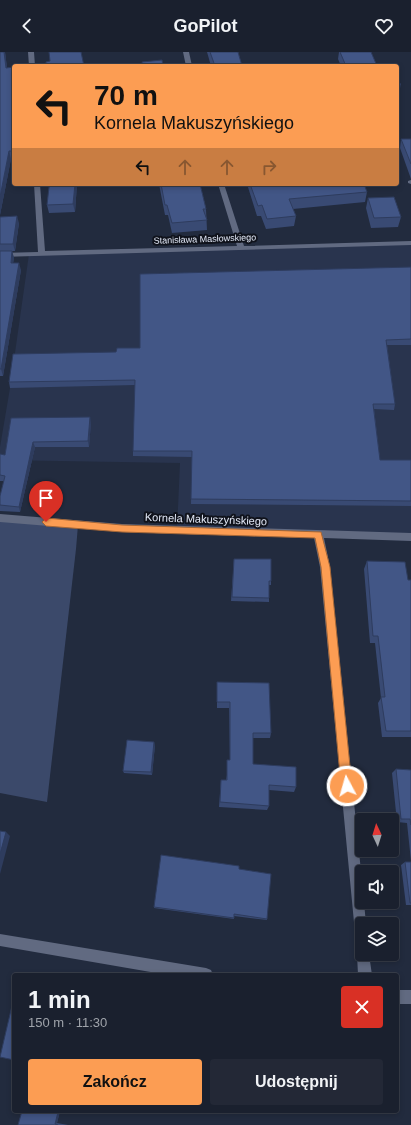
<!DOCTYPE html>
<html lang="pl">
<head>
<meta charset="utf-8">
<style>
  :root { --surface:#1a202e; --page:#232836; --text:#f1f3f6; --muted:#9fa3aa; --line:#383e4a; --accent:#fc9d53 }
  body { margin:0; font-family:Arial,sans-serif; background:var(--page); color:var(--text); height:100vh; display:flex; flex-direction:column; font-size:15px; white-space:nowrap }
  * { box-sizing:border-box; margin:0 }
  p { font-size:13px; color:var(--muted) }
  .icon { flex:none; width:22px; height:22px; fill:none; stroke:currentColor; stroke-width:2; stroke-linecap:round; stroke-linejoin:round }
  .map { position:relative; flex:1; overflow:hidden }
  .sheet { position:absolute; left:12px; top:921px; width:387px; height:140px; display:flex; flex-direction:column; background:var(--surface); border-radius:4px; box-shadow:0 2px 6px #0003,0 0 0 1px var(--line) }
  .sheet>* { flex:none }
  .top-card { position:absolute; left:12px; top:12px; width:387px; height:122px; border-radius:4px; box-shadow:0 2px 6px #0003,0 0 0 1px var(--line); background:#fc9d53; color:#111; overflow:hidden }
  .needle { width:26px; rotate:356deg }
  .fabs { position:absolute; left:355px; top:761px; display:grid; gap:8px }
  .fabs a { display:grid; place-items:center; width:44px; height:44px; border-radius:4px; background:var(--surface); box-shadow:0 2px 6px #0003,0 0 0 1px var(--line); font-size:20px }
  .pin { position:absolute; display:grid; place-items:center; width:34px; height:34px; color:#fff; margin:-41px -17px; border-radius:50% 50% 50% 0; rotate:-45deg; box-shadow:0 0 4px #0007 }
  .pin .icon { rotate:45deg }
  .me { position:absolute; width:44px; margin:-22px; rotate:354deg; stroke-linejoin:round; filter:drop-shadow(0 0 3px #0008) }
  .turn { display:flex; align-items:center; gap:14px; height:84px; padding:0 16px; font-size:18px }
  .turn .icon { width:52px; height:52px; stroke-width:2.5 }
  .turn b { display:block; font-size:28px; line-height:34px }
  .lanes { display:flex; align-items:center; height:38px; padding:0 16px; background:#0003; justify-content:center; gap:20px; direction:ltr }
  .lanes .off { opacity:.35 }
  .round { display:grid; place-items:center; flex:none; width:42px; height:42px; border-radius:4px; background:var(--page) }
  .summary { display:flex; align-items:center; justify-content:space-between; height:68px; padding:0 16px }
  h1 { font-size:24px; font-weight:700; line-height:30px }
  .button { display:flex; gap:8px; margin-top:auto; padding:8px 16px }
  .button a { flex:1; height:46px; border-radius:4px; background:var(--accent); color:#111; font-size:16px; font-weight:700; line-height:46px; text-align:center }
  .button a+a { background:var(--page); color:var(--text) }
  header { display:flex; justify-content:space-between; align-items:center; height:52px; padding:0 16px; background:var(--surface); font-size:18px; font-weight:700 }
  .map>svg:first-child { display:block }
  .built { fill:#29344e }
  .green { fill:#3b496a }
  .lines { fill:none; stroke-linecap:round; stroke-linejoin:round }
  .street { fill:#616a81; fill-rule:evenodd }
  .wall { fill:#394a73 }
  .shaded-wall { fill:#2e3c5e }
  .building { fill:#425686; stroke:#2e3c5e }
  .route { fill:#fc9d53; stroke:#a46636 }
  .labels { text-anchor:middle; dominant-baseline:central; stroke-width:4; stroke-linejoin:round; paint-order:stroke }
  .far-street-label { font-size:9px; fill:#e3e9f7; stroke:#10131c }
  .street-label { font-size:11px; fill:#e3e9f7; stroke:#10131c }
</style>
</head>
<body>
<header><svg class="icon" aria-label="back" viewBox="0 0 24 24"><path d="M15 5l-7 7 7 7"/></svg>GoPilot<svg class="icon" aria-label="heart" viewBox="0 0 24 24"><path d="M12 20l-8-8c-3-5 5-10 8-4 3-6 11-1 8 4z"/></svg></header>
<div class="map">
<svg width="411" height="1073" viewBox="0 0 411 1073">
  <rect width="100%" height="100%" fill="#222b3e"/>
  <path class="built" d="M411,191V485L177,478L180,411L0,408V395L10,336L29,202Z"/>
  <path class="green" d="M0,466L78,473L76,497L47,750L0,741Z"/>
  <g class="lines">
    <path class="street" d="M28,0H34L35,14H29Z
      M183,0H189L192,14H186Z
      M411,128V132L408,131V129Z
      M34,132H40L45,199L237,194L218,132H224L244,194L411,189V193L0,205V201L38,200Z
      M0,462L122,472L411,481V489L324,486L330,515L362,829V850H364L366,872H362V902H369L372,923H358L357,902L360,897L357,896L356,891L320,515L314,486L122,480L0,470Z
      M0,882L206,916L211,918L213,923H168L0,894Z
      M397,938H411V952H397Z"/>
  </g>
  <path class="wall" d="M0,0H5L7,16L14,15V107H11L0,163Z
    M207,0H238L242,14H211Z
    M339,0H371L377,14H341L338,7Z
    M401,87H411V127L400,96Z
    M52,132H77L75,160L49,161L47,153Z
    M159,132H200L206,157L207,178L172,181L168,163H165Z
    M247,132H364L367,140L365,150L293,157L296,164L294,174L266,177L261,164H257Z
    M368,146L401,165L398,175L371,176L366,156Z
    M0,165L19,171L15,199H12L14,206L13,211L21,218L3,324H0Z
    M411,215V293H387L395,352L394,358L374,357L380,408H411V454L191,452L192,405L133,404V399L135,333L10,336L9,330L116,300L140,296Z
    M11,366L91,370L89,395H35L20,460L0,459V444L4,429H0V402L5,403Z
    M234,507L271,529V533H269V550L231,549Z
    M367,509L408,528H411V685H382L378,651L381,646L375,591H370L364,517Z
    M217,630L271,681L270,686H253V712L296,735L294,740L269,738V754L267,758L219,755L221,728H226L230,708L229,656H217Z
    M155,693L152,723L124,721L123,719Z
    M396,717L411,718V809L407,771L397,770L392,721Z
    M405,810H411V853H406L401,813Z
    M239,817L267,867V868L234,864V867L154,856V855Z
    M22,1059H60L57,1071L68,1073H18Z"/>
  <path class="shaded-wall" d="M4,0H5L8,23L6,16Z
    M401,32L399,41L397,42V35Z
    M9,99L11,107L0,163V145Z
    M75,132H77L75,160L73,152Z
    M17,164L19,171L15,199L13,192Z
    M12,199L14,206L12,218L11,211Z
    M19,211L21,218L3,324L1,317Z
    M90,365L91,370L89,395L88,389Z
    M33,390L35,395L20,460L19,455Z
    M154,690L155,693L152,723L151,720Z
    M6,780L10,784L0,822V802Z
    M60,1059L57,1071L55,1072L58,1060Z"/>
  <path class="building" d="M0,0H4L6,16L14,15V99H9L0,145Z
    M49,0H81L84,14H24L46,12V10L50,9Z
    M210,0H238L242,14H215Z
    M340,0H371L377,14H346Z
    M162,8L163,14H143L142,10Z
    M397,31L401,32L397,35Z
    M401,87H411V112Z
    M52,132H75L73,152L47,153L49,135L52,134Z
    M161,132H200L206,157H203L207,168L172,171L167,153H165Z
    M250,132H364L367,140L289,147L296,164L267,167L262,153L258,154Z
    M394,145L401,165L374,166L368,146Z
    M17,164L13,192H0V165Z
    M0,199H12L11,211H19L1,317H0Z
    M411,215V287L386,288L395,352H373L380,408H411V449L191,447L192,399H133L135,328L9,330L13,302L116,300L117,296H140V222Z
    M90,365L88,389L33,390L19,455L0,453V444L5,424L0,423V402L5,403L11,366Z
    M234,507H271V529H269V546L232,545Z
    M367,509L405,510L408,528H411V679H386L381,645H385L378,584H373Z
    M217,630L269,631L271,681H253V712L296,715V735L269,733V754L220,750L221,728H227V708H230V650H217Z
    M127,688L154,690L151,720L123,719Z
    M396,717L411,718V773L410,767H401Z
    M0,779L6,780L0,802Z
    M161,803L239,814V817L271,822L267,867L234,862V866L154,855Z
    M405,810H411V851H410Z
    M14,945V1008L0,1005Z
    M22,1059H53L58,1060L55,1072L58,1073H18Z"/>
  <path class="route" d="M46,466L122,473L321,480L330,515L352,734L350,738L347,739L343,738L341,734L321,515L315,486L122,480L46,474L42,470Z"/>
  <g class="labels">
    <g class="far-street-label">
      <text transform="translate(205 187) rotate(-2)">Stanisława Masłowskiego</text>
    </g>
    <g class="street-label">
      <text transform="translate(206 467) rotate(2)">Kornela Makuszyńskiego</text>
    </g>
  </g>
</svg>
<div class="fabs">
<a><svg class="needle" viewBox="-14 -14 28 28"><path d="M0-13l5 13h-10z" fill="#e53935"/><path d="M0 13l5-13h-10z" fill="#9fa3aa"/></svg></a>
<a><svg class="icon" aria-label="sound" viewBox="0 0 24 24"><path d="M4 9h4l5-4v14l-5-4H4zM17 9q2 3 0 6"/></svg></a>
<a><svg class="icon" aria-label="layers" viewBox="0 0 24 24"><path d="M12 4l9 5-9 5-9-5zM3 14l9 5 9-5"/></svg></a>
</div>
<div class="pin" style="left:46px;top:470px;background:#d93025"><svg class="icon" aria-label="arrive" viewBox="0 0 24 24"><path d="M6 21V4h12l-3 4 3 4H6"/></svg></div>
<svg class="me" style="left:347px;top:734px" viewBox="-20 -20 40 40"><circle r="17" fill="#fc9d53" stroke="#fff" stroke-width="3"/><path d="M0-11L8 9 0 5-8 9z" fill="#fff"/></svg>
<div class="top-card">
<div class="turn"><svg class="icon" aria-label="left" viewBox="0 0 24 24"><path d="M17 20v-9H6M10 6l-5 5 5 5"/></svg><div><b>70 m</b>Kornela Makuszyńskiego</div></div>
<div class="lanes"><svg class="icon" aria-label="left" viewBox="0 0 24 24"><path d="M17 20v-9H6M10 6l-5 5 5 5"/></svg><svg class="icon off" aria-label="ahead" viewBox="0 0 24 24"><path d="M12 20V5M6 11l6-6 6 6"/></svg><svg class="icon off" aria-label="ahead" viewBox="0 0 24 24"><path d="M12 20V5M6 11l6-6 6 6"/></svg><svg class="icon off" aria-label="right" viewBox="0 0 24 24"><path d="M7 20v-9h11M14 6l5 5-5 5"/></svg></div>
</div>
<section class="sheet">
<div class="summary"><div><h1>1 min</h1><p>150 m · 11:30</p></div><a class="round" style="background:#d93025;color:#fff"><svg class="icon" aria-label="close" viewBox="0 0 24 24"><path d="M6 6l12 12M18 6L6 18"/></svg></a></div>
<div class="button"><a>Zakończ</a><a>Udostępnij</a></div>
</section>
</div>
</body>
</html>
